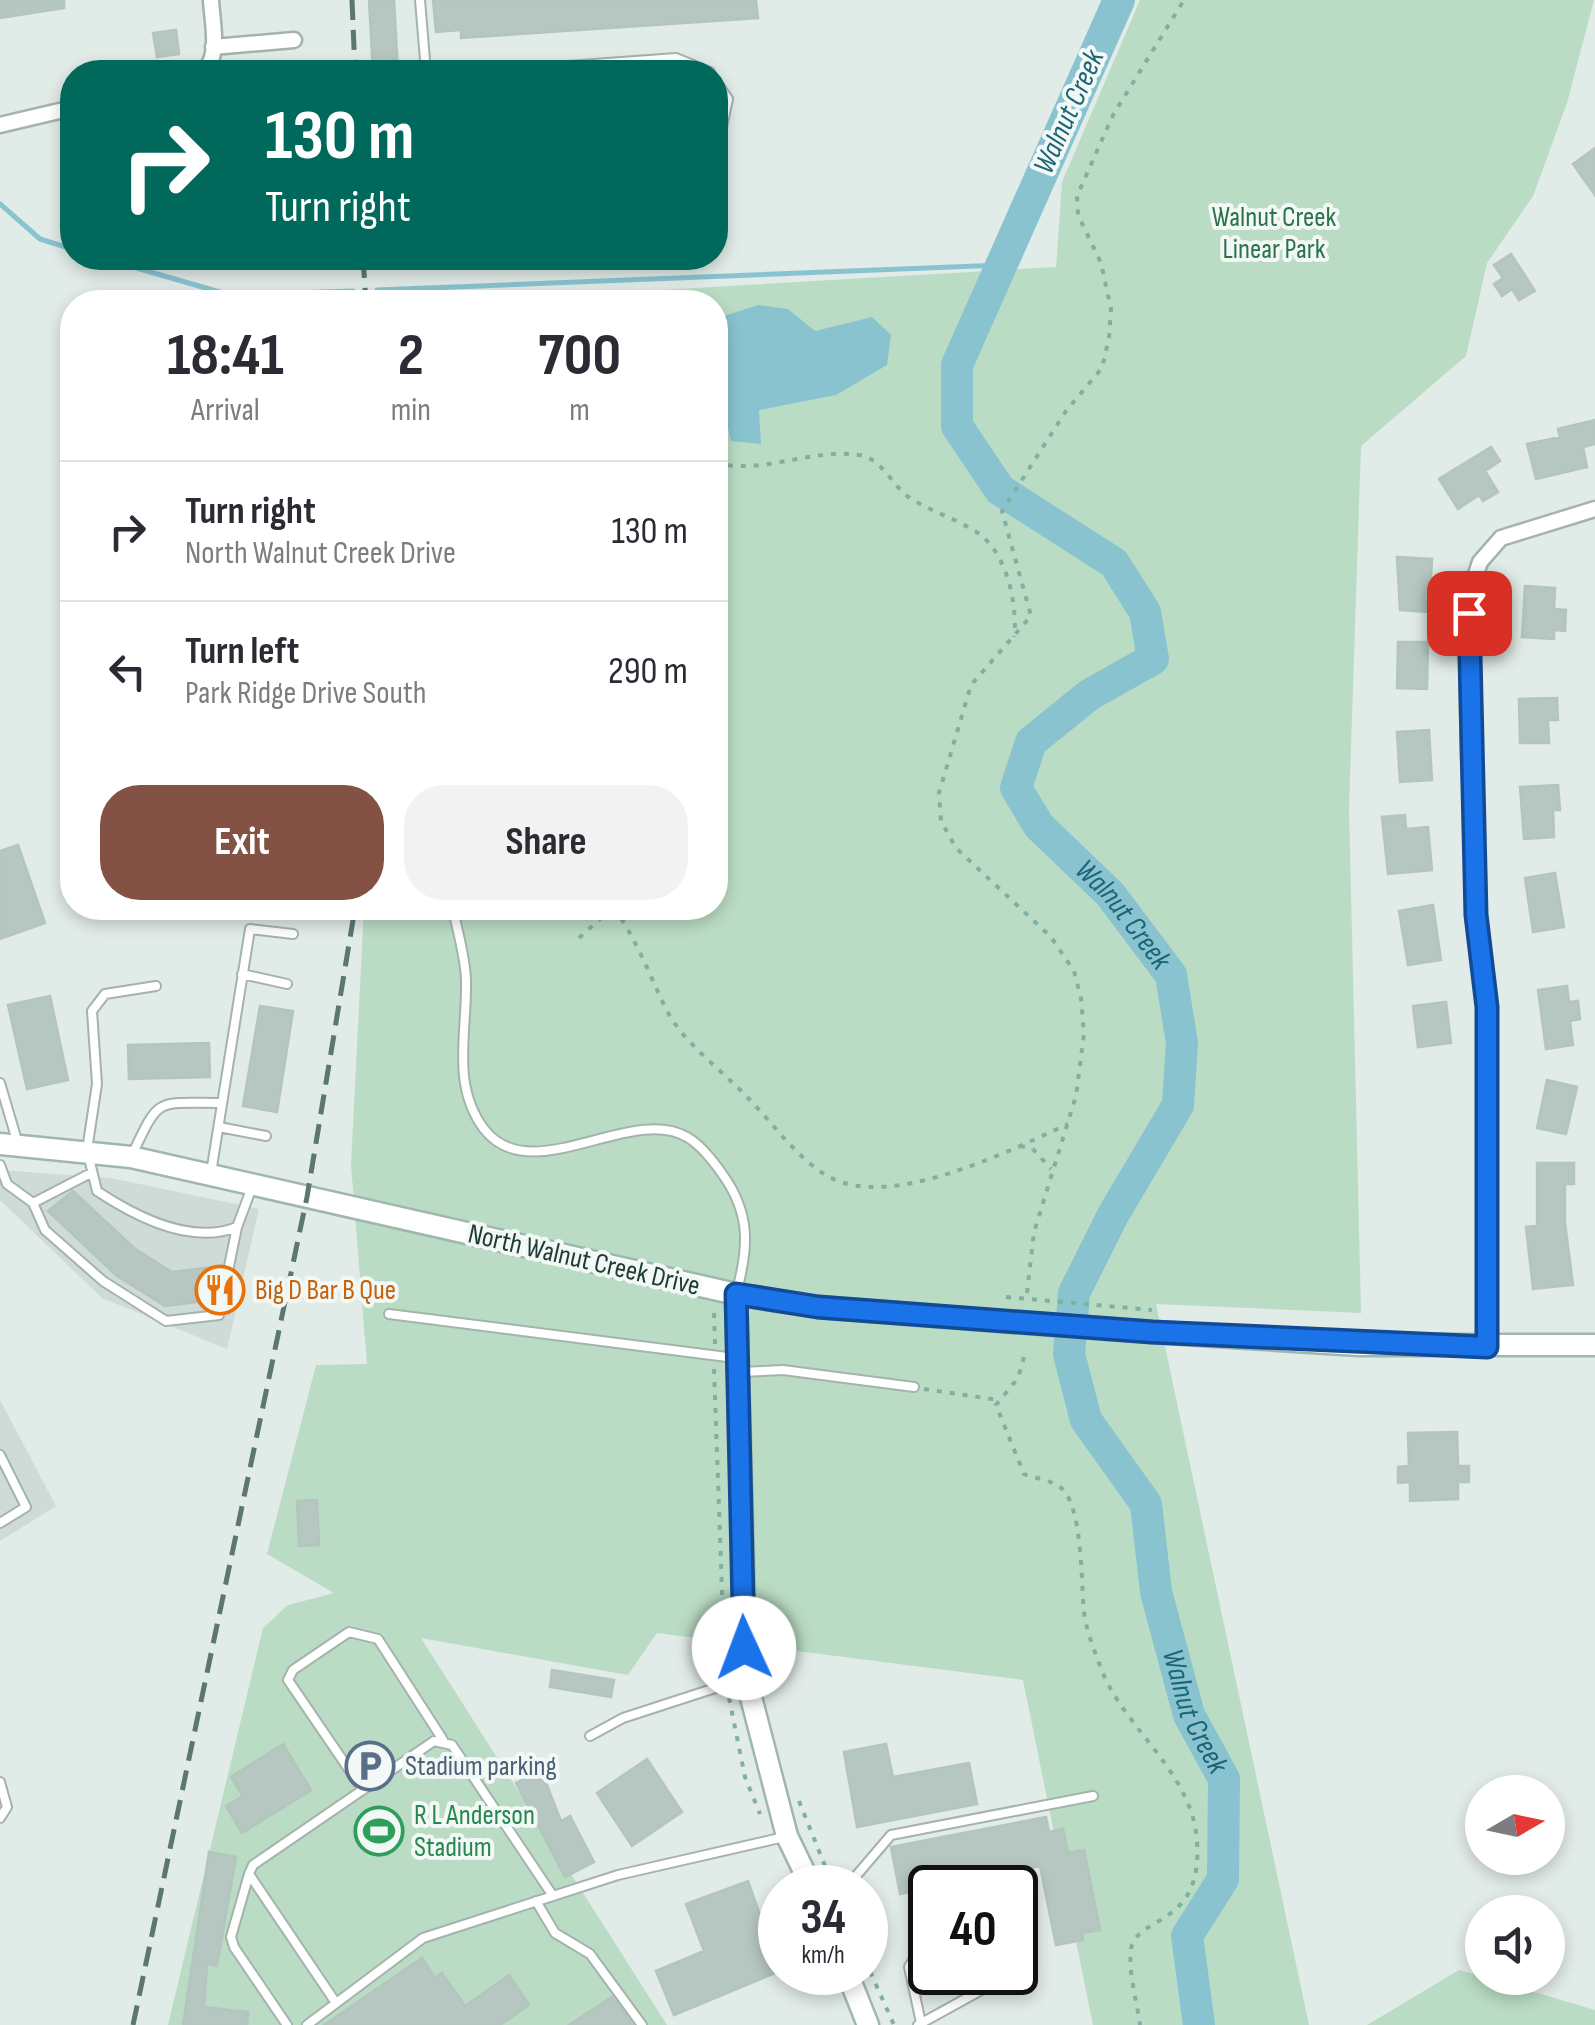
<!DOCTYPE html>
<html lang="en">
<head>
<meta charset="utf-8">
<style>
  :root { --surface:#fff; --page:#f2f2f3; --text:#2b2b33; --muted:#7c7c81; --line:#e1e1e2; --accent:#845244 }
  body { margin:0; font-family:"Sofia Sans Condensed",sans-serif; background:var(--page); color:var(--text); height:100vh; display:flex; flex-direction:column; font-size:38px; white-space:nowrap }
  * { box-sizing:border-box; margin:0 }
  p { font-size:32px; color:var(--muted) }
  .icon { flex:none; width:55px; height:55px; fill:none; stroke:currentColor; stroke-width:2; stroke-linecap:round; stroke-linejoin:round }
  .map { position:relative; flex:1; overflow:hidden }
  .panel { position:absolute; left:60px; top:290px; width:668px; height:630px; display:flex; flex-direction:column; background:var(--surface); border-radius:40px; box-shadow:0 5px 15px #0003 }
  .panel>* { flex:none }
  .hud { position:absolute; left:60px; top:60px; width:668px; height:210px; border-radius:40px; box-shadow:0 5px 15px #0003; background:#00695c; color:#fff; overflow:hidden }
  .needle { width:65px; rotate:81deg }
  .controls { position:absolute; left:1465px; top:1775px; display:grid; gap:20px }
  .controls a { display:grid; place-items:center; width:100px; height:100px; border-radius:50%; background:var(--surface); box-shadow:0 5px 15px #0003; font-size:50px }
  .speed { position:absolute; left:758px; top:1865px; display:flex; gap:20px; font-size:50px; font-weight:700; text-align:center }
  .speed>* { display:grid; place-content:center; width:130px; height:130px; border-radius:50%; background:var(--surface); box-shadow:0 5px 15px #0003; line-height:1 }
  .speed small { font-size:25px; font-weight:400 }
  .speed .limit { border:5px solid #111; border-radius:15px; background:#fff; color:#111 }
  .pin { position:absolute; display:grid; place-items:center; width:85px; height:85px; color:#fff; margin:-42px; border-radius:20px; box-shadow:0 5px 15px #0006 }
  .me { position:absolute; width:110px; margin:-55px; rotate:358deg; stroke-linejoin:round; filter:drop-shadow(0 0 8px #0008) }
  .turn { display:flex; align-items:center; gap:35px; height:210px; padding:0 40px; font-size:45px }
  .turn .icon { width:130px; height:130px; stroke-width:2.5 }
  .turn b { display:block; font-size:70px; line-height:85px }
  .eta { display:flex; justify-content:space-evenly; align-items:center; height:170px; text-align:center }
  .eta b { font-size:60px; font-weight:700; line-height:70px }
  .primary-button { display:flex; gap:20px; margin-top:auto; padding:20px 40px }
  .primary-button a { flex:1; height:115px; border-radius:40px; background:var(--accent); color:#fff; font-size:40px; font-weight:700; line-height:115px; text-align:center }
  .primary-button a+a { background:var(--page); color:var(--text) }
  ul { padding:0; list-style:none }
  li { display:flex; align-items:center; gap:30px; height:140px; padding:0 40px; border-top:2px solid var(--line) }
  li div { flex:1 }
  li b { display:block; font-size:38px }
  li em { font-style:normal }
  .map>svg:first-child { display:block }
  .built { fill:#cfdbd6 }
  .green { fill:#badcc4 }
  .water { fill:#89c3d0 }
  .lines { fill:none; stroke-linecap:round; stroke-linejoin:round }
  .stream { stroke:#89c3d0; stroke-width:5 }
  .river { stroke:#89c3d0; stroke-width:32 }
  .building { fill:#b6c6c0; stroke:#b3c5be; stroke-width:2.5 }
  .lane-casing { stroke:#a4b3ae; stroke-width:12 }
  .street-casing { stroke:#a4b3ae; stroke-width:19 }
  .secondary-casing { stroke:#9fb7af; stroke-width:25 }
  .path { stroke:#81afa2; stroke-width:4; stroke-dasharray:5 8; stroke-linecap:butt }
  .lane { stroke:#fff; stroke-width:8 }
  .street { stroke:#fff; stroke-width:14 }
  .secondary { stroke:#fff; stroke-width:20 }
  .rail { stroke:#5c7771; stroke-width:5; stroke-dasharray:20 10; stroke-linecap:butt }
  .secondary-bridge-casing { stroke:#9fb7af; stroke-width:25; stroke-linecap:butt }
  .path-bridge { stroke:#81afa2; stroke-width:4; stroke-dasharray:5 8; stroke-linecap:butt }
  .secondary-bridge { stroke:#fff; stroke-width:20 }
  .route-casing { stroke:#114b97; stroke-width:25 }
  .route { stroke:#1a73e8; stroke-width:18 }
  .labels { text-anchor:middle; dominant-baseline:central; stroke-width:8; stroke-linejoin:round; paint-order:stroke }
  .park-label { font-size:28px; fill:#2c7249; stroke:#f1f8f5 }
  .street-label { font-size:28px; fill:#213c35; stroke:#f1f8f5 }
  .food-label { font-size:28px; fill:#c56008; stroke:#f1f8f5; text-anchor:start }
  .service-label { font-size:28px; fill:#4e5e75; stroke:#f1f8f5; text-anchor:start }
  .leisure-label { font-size:28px; fill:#27864d; stroke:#f1f8f5; text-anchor:start }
  .water-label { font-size:30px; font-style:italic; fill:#1c6577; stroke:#f1f8f5 }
</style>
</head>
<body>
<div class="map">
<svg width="1595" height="2025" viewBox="0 0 1595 2025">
  <rect width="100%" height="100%" fill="#e1ebe7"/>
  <path class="built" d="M0,1170L111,1178L259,1209L227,1349L102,1298L0,1200Z
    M0,1400L56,1506L0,1541Z"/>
  <path class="green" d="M1140,0H1594L1567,103L1533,196L1487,263L1466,356L1361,446L1349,808L1361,1313L1156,1304L1309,2025H1093L1023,1680L657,1633L628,1675L421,1638L667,2025H168L263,1628L288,1605L334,1593L267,1554L316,1365L367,1364L351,1165L364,908H715V302H455L1056,267L1062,182Z
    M1459,1970L1595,2010V2025H1367Z"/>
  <path class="water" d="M758,305L788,309L815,331L872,317L891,335L887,365L836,395L759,410L761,444L731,441L722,403L715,399V319Z"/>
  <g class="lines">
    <path class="stream" d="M0,204L40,239L72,249
      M102,258L230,295L353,291
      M377,290L1002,265"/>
    <path class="river" id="s1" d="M1119,0L957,365V426L1000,490L1114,563L1145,612L1153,659L1089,695L1031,742L1016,788L1039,826L1110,894L1171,975L1182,1043L1178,1105L1113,1215L1074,1293L1069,1354L1086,1420L1146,1504L1156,1592L1189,1715L1224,1779L1223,1879L1187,1936L1199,2025"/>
  </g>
  <path class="building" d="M0,0H64V8L0,18Z
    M369,0H394L398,72H373Z
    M433,0H756L758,18L461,38V30L436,32Z
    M176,30L179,54L157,57L153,33Z
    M1595,148V195L1573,164Z
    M1511,254L1535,291L1519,300L1512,289L1502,296L1494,284L1503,278L1494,265Z
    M1595,420V444L1583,447L1587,467L1536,479L1527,444L1560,437L1558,429Z
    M1491,447L1500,461L1485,471L1498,492L1483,501L1479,495L1458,509L1439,479Z
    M1397,557L1432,559L1429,612L1400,610Z
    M1525,586L1555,588L1554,609L1566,610L1565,631L1554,630V639L1522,637Z
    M1398,642H1428L1427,689L1397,688Z
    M1557,698L1558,720H1548L1549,743H1520L1519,699Z
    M1429,730L1432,780L1400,782L1397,732Z
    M1558,785L1560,810H1553L1554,837L1524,839L1520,787Z
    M1405,815L1406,829L1428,827L1432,870L1388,874L1382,817Z
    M18,845L45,923L0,939V851Z
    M1555,873L1564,927L1533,932L1525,878Z
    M1433,905L1441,960L1408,965L1399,911Z
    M1567,986L1569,1002L1578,1001L1580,1019L1570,1021L1573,1045L1546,1049L1538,990Z
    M50,996L68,1080L27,1089L8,1005Z
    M1446,1002L1451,1043L1418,1047L1413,1006Z
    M260,1006L293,1011L277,1112L243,1106Z
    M209,1043L210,1077L129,1079L128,1045Z
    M1547,1080L1577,1087L1566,1134L1537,1128Z
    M1537,1163H1574V1184H1565V1223L1573,1285L1533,1289L1526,1227L1537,1226Z
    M73,1191L134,1248L172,1272L213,1267L214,1300L165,1306L117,1276L48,1211Z
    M1457,1432L1458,1466H1469V1482H1458V1499L1410,1501V1482L1398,1483V1467L1409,1466L1408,1433Z
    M317,1500L319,1545L299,1546L297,1501Z
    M552,1670L614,1680L611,1697L550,1687Z
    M283,1744L311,1790L242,1833L226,1806L243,1796L231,1777Z
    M886,1744L893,1777L969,1763L977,1804L857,1827L844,1752Z
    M647,1759L682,1812L632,1846L597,1793Z
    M541,1770L561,1821L570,1816L594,1862L565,1877L516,1783Z
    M1046,1817L1049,1832L1063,1829L1068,1853L1084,1850L1100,1930L1082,1933L1083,1940L1056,1945L1040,1866L900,1894L891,1847Z
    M209,1852L236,1857L217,1966L207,1964L204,2007L248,2012L247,2025H183Z
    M748,1881L764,1926L769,1924L780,1951V1971L674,2015L656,1971L704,1951L686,1904Z
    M422,1958L435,1978L442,1973L465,2006L509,1975L529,2005L500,2025H324Z
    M612,1997L633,2025H569Z"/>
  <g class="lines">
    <g class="lane-casing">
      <path id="lane" d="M420,0L426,72
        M483,72L676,58L710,72
        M715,80L728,99L715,161
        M453,908C457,931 466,958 466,982C467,1033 451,1085 484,1129C531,1190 631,1104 687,1137C701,1145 714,1162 723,1175C750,1213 749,1246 737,1290
        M242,974L287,984
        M156,986L105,994L92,1011L97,1084L87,1150L97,1191C136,1217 192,1245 237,1227L252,1187
        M0,1083L18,1144
        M219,1127L266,1136
        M131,1157C160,1096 154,1103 220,1103
        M0,1165L7,1184L33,1203L91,1173
        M211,1173L250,929L293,934
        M33,1203L45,1230L103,1281L166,1321L219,1315L237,1227
        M389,1314L735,1358
        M740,1372L783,1370L914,1387
        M0,1455L26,1507L0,1523
        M590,1736L623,1718L746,1678
        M0,1782L7,1807L0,1818
        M363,1790L288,1680L293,1670L349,1632L378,1639L443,1740
        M249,1874L231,1937L234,1947L287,2025
        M827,1888L856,1876L891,1835L1093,1796
        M536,1901L555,1933L590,1954L642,2025
        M1015,1937L1019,1958L1015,1969
        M336,2003L249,1874L253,1865L434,1741L452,1745L553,1896
        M921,2023L909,1967L917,1953L930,1947
        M307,2025L423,1938L618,1875L784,1837
        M918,2025L1014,1972"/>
    </g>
    <g class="street-casing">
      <path id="street" d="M213,47L294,40
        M203,72C221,57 212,22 211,0
        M0,125L72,108
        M1487,1347V1007L1476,915L1469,753L1467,637L1471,589L1480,562L1501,538L1595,509"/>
    </g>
    <g class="secondary-casing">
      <path id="secondary" d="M0,1144L131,1157L736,1294L818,1307L999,1321
        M736,1294L746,1678L787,1836L812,1888
        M1152,1332L1359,1345H1595
        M847,1972L868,2025"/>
    </g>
    <path class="path" d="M715,463C764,475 810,448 859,455C882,458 892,486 910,498C932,512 957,519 978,533C1007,553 1018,605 1014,637
      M614,908C637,940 649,974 666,1009C683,1043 722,1070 748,1098C775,1125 806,1172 844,1183C906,1202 1012,1150 1068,1124
      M579,938L612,908
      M1020,1146L1032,1148L1051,1169
      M1027,1293L1034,1232L1076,1096L1084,1034L1081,998L1074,971L1051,937L956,848L941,821L939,793L971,685L1031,616L1002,511L1066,411L1102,368L1109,338L1111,309L1101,263L1078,215L1077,196L1113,115L1184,0
      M714,1313L715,1344
      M1024,1357L1018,1378L996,1405L1024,1474C1034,1478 1051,1480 1060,1487C1083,1503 1081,1584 1084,1612C1086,1629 1093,1647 1099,1663C1121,1728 1192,1769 1197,1841C1203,1929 1137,1914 1131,1949C1128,1972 1137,2002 1140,2025
      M714,1369L725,1674
      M924,1389L998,1400
      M765,1636L769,1686
      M729,1698L745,1777L760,1814
      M799,1801L829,1876
      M865,1960L894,2025"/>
    <use href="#lane" class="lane"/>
    <use href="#street" class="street"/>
    <use href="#secondary" class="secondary"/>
    <path class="rail" d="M352,0L355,72
      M363,258L366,302
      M133,2025L307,1197L355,908"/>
    <g class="secondary-bridge-casing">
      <path id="secondary-bridge" d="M999,1321L1152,1332"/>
    </g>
    <path class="path-bridge" d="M1006,1297L1152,1310"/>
    <use href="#secondary-bridge" class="secondary-bridge"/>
  </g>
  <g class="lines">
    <g class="route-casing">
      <path id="route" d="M744,1648L736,1294L818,1307L1152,1332L1487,1347V1007L1476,915L1469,613"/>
    </g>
    <use href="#route" class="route"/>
  </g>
  <defs>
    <g id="restaurant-ring" transform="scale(2.5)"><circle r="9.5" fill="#f1f8f5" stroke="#e8710a" stroke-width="1.5"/><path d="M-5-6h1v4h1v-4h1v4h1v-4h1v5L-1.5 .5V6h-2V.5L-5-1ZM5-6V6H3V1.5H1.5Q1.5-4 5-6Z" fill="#e8710a"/></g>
    <g id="parking-ring" transform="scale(2.5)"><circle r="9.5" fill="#f1f8f5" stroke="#5c6f8a" stroke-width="1.5"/><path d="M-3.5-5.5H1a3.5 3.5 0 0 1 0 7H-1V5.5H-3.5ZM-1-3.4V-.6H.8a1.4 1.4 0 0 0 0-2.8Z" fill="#5c6f8a"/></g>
    <g id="stadium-ring" transform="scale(2.5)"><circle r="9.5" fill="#f1f8f5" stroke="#2e9e5b" stroke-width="1.5"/><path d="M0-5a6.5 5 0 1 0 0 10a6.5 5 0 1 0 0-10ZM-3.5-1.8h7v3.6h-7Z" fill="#2e9e5b"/></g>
  </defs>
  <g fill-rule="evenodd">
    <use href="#restaurant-ring" x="220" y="1290"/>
    <use href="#parking-ring" x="370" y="1766"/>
    <use href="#stadium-ring" x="379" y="1831"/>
  </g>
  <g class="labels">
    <g class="park-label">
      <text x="1274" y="217">Walnut Creek<tspan x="1274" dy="32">Linear Park</tspan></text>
    </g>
    <g class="street-label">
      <text transform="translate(584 1260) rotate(13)">North Walnut Creek Drive</text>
    </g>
    <g class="food-label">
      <text x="255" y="1290">Big D Bar B Que</text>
    </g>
    <g class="service-label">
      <text x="405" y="1766">Stadium parking</text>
    </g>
    <g class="leisure-label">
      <text x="414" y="1815">R L Anderson<tspan x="414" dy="32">Stadium</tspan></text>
    </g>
    <g class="water-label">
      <text transform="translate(1069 112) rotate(-66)">Walnut Creek</text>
      <text stroke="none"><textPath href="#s1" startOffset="1142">Walnut Creek</textPath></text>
      <text stroke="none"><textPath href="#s1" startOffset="2012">Walnut Creek</textPath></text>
    </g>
  </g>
</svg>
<div class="controls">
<a><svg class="needle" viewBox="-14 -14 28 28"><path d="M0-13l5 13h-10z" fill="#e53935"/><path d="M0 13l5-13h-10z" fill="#7c7c81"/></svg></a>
<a><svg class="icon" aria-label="sound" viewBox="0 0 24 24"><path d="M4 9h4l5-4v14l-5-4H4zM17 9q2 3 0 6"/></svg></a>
</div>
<div class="speed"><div>34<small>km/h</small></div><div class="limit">40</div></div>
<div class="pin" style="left:1469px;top:613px;background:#d93025"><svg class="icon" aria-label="arrive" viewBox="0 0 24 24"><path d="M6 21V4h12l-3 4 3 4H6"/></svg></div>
<svg class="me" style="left:744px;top:1648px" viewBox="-20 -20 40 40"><circle r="19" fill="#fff"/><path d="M0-13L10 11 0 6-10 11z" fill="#1a73e8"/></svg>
<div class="hud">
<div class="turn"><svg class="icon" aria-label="right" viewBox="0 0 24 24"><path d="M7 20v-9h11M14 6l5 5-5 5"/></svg><div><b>130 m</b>Turn right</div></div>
</div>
<section class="panel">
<div class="eta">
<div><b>18:41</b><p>Arrival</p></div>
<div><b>2</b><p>min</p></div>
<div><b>700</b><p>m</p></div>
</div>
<ul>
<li><svg class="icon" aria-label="right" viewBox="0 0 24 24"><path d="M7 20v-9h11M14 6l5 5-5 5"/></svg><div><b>Turn right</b><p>North Walnut Creek Drive</p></div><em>130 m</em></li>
<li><svg class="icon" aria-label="left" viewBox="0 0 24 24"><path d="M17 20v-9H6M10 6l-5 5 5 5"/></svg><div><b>Turn left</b><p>Park Ridge Drive South</p></div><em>290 m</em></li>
</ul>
<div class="primary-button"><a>Exit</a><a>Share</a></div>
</section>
</div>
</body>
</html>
